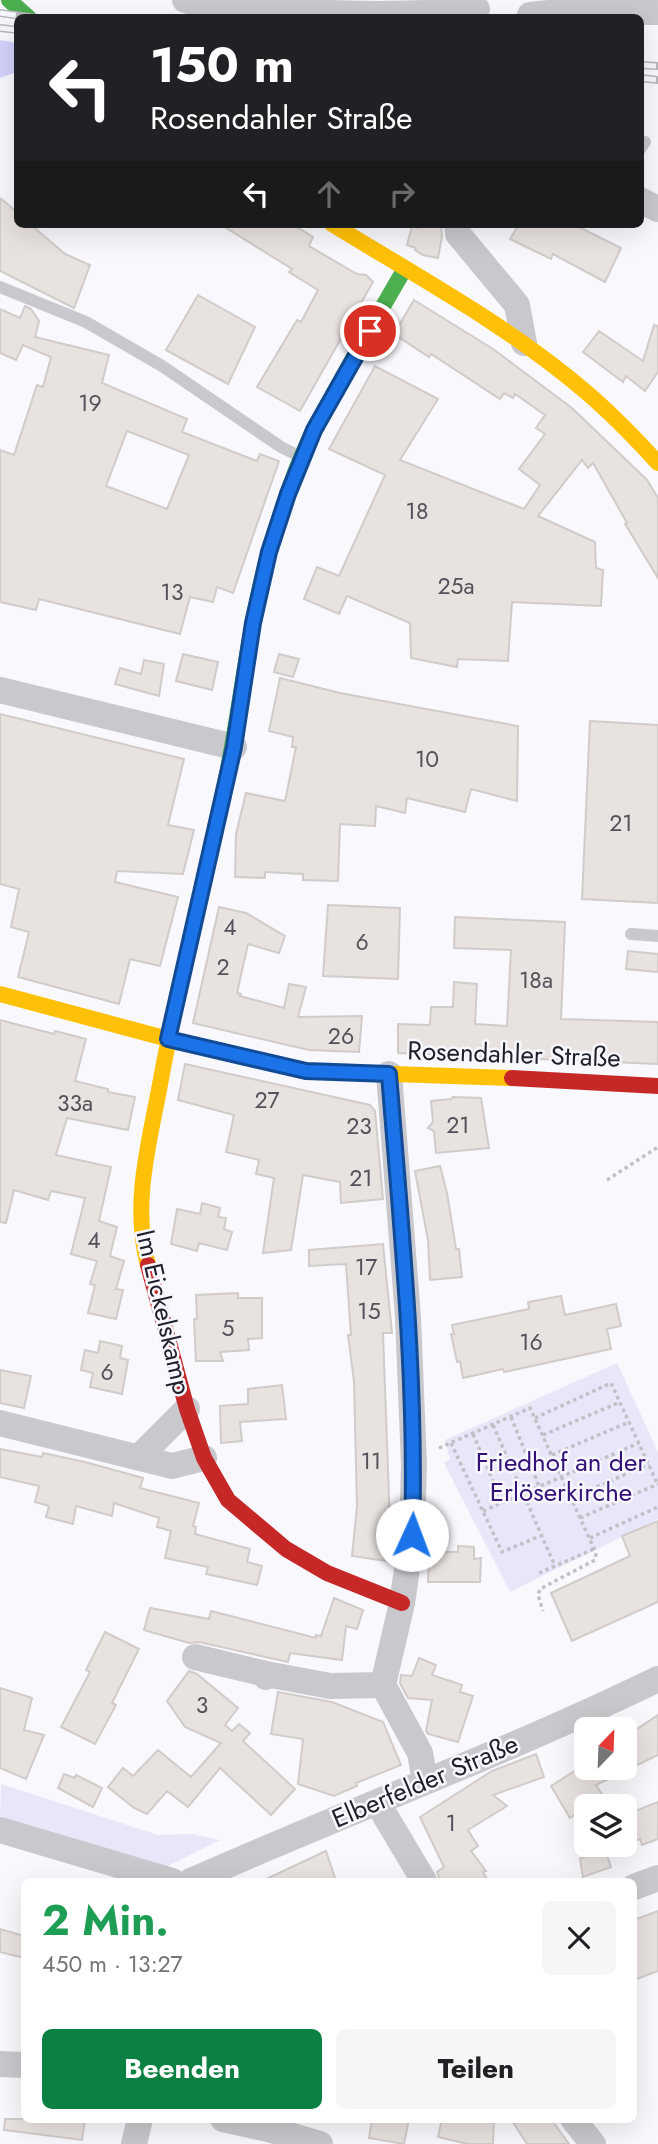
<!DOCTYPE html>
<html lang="de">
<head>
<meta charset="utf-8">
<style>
  :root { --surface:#fff; --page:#f6f6f6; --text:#202124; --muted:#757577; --accent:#0b8043 }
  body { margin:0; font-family:Jost,sans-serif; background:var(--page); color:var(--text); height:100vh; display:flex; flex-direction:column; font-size:26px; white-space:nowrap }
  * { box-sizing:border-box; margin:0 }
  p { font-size:23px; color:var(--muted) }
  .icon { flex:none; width:38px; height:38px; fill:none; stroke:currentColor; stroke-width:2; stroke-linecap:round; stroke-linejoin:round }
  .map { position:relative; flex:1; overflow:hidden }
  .sheet { position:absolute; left:21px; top:1878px; width:616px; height:245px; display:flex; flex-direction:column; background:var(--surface); border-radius:10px; box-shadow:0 7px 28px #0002 }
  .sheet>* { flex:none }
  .hud { position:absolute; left:14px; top:14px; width:630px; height:214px; border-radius:10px; box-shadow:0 7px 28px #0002; background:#202124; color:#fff; overflow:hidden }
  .needle { width:46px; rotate:23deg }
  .tools { position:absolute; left:574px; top:1717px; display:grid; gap:14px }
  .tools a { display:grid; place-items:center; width:63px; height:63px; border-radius:10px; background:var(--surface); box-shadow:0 7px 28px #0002; font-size:35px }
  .pin { position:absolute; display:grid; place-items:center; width:60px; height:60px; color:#fff; margin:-30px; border:4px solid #fff; border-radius:50%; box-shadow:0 2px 7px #0007 }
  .me { position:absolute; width:77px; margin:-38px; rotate:2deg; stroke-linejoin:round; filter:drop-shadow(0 0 5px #0008) }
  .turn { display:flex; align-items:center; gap:24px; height:147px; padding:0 21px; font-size:32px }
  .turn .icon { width:91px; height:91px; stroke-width:2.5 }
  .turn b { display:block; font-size:49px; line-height:60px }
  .lanes { display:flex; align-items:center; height:66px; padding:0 21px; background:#0003; justify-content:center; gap:35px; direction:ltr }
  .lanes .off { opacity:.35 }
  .round { display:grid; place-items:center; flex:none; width:74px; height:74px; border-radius:10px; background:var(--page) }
  .summary { display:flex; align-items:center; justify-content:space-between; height:119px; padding:0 21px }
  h1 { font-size:42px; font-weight:700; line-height:52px; color:#1e9e55 }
  .button { display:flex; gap:14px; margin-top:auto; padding:14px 21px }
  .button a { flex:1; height:80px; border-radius:10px; background:var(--accent); color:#fff; font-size:28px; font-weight:700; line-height:80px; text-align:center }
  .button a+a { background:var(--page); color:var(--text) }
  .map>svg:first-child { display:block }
  .green { fill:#e8e6f9 }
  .forest { fill:#d5d2fb }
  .building { fill:#e8e2e0; stroke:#d1ccca; stroke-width:2; fill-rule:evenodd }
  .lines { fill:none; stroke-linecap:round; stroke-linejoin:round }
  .path { stroke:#c1c0c5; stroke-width:3.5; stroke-dasharray:3.5 3.5; stroke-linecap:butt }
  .lane { stroke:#c8c8cd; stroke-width:12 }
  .street { stroke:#c8c8cd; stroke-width:26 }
  .fast { stroke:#4caf50; stroke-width:16 }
  .slow { stroke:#ffc107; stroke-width:16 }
  .jam { stroke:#c62828; stroke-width:16 }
  .rail-casing { stroke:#b7b7bc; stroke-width:8 }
  .rail { stroke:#f7f7fe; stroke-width:5; stroke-dasharray:16; stroke-linecap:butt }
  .route-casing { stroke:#114b97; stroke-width:18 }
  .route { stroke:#1a73e8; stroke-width:12 }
  .labels { text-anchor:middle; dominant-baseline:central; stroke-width:5; stroke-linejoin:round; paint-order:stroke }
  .number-label { font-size:23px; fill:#53515a }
  .street-label { font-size:26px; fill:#1f1e2a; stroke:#f7f7fe }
  .park-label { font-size:26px; fill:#317; stroke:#f7f7fe }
</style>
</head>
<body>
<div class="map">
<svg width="658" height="2144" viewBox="0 0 658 2144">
  <rect width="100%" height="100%" fill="#f8f8fd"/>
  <path class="green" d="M617,1363L658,1452V1519L510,1592L444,1463L450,1459L445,1440Z
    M1,1784L158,1835L192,1834L220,1840L162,1869L0,1820Z"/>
  <path class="forest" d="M0,40L18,43L17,72L0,78Z"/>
  <path class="building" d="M0,198L18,213V224H30L65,254L90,265L74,308L0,271Z
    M220,224H292L313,237L309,246L357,274L366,275L373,282L300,411L257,387L297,320L301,322L318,290L289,272L292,269Z
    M420,224H441L442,236L438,258L423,255L415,250L416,248L407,245L412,226L419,228Z
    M519,224H573L621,248L605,282L553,254L551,259L510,239Z
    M198,295L255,327L228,384L166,350Z
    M414,300L493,349L572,408L647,480L658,498V578L625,524L627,523L593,463L588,468L582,460L538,516L595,542L596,568L603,570L601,606L512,602L508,661L458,659L457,667L411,658L410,623L347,596L339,614L304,599L317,567L339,576L385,475L329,449L375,366L438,399L400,460L524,509L540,485L519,469L545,434L536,428L545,415L515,394L513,398L504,393L500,399L431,354L429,357L394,334Z
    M25,306L31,309L39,321L35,337L109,355L102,383L187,419L182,432L257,461L260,454L279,461L233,593L217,587L213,602L190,597L180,634L39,599L36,610L0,602V450L14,455L37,385L43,387L51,357L23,345L16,360L0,353V309L20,318ZM127,431L189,455L167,509L106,486Z
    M654,325L658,326V372L645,391L626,376L623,382L583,352L599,331L643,361Z
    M183,654L218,662L212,690L176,681Z
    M279,654L299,659L293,677L274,672Z
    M144,660L164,664L159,696L115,684L120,668L141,674Z
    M280,678L340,693L518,726L517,801L471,789L465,812L407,798L405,813L376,806L375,826L340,824L338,881L303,880V874L265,872V878L235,877L236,834L246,793L285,801L296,747H292L293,737L269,731Z
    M0,714L184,759L168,825L194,830L183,874L117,871L115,882L178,897L160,966L130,959L119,1004L18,977L29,932L11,927L19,889L0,884Z
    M590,721L658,725V903L582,899Z
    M328,905L400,908L398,979L323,976Z
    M219,907L246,913L285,936L279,953L248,944L237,993L241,994L240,996L284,1008L289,984L306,987L298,1017L362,1016L359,1052L309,1050L193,1023Z
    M455,917L565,922L561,1019L658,1022V1064L398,1053V1024L430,1025L431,1007H453L454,982L477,984L475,1024L507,1026L511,950L454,948Z
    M628,951L658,954V972L626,969Z
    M0,1020L54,1034L55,1031L86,1039L75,1081L108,1089V1092L135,1097L128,1130L67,1118L56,1155L111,1167L99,1221L117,1227L110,1256L124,1261L116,1289L123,1290L116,1319L88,1313L95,1285L90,1284L97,1261L71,1254L85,1198L51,1191L48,1200L14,1190L6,1223L0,1222Z
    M185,1064L370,1105L375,1111L383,1199L341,1203L340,1182L303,1175L291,1250L263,1253L274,1178L256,1174L259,1160L226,1152L234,1115L178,1100Z
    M453,1097L481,1098L489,1148L436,1153L434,1131L428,1128L433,1122L431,1101L451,1099Z
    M440,1166L447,1193L456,1249H459L462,1277L430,1280L428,1240L415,1171Z
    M202,1203L220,1208L218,1217L226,1218L224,1229L232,1232L227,1250L199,1243L197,1251L171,1244L177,1209L200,1214Z
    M383,1244L392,1333H383L390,1525L386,1561L352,1556L357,1506L354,1381L348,1335H351L346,1264L309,1266V1250Z
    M238,1293V1298H262V1338L248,1339L249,1350L220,1352L223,1361H196L194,1319H197L196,1295Z
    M561,1296L565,1315L616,1304L621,1326L607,1329L611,1349L504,1372L503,1369L463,1378L460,1361L457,1362L451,1334H454L452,1325L529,1309L528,1302Z
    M100,1341L122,1346L120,1358L128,1360L122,1394L90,1387L93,1373L81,1370L85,1350L98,1353Z
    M0,1370L31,1376L24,1408L0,1403Z
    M282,1385L286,1419L240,1422L242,1441L221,1443L220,1406L248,1404V1389Z
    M0,1449L42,1457L43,1453L85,1462L143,1478L140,1488L199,1503L193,1526L196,1527L195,1534L250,1549L247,1562L262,1566L257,1585L206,1574L208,1567L165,1558L171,1531L157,1527L159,1518L114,1503L112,1516L76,1506L73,1524L46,1517L49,1506L35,1502L39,1486L0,1477Z
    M658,1521V1602L572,1641L551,1593L630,1556L622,1536Z
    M458,1546L474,1547V1559L481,1558L480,1582H428L429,1552H458Z
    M334,1598L363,1610L357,1629L346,1626L342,1660L290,1653L288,1662L199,1642L189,1643L144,1630L150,1608L209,1619L211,1611L316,1638V1635L321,1636Z
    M105,1632L139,1649L112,1703L116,1705L95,1744L61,1727L90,1672L86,1670Z
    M419,1658L436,1665L432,1675L462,1685L460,1692L473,1696L458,1742L428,1734L426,1731L432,1700L408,1698L400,1683L401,1675L412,1676Z
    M189,1671L197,1674L238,1708L225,1725L232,1731L239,1724L250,1733L243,1741L295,1789L271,1815L220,1768L188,1807L167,1791L147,1814L134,1808L108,1787L123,1768L133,1776L158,1750L191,1777L221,1743L185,1727L167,1701Z
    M0,1688L32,1698L24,1730L44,1735L26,1779L0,1768Z
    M278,1692L332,1702L383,1722L401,1765L356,1783L357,1786L334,1796L298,1784L303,1739L271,1734Z
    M658,1715V1755L596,1785L603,1796L570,1818L551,1786L579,1768H625V1737Z
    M536,1754L544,1777L493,1795L507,1806L468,1830L478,1846L471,1851L486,1871L483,1872L488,1881H440L437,1872L444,1867L420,1817L492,1771Z
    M64,1774L75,1778L76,1775L102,1788L93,1807L58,1788Z
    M658,1802V1839L642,1845L640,1839L625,1845V1815Z
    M605,1849L611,1867L583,1877L580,1859Z
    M326,1851L336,1881H262Z
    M658,1911V1971L634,1980V1920Z
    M0,1929L24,1936V1958L0,1952Z
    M5,2119H85L82,2140L4,2130Z
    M372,2119H409L404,2144L369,2138Z
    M442,2119H494L493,2144H468L438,2137Z
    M511,2119H551L569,2144H527Z"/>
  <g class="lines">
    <path class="path" d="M607,1180L658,1147
      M511,1417L539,1486
      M535,1418L611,1383L658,1485
      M493,1425L555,1566
      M473,1434L502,1502
      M543,1435L620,1402
      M451,1443L502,1552L540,1536
      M439,1448L530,1408L596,1553L595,1560L540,1589L538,1595L543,1611
      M552,1455L629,1422
      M571,1498L649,1464
      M483,1511L639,1443
      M580,1518L658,1484
      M590,1538L658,1507
      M539,1573L594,1549"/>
    <path class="lane" d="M640,149L645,142
      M0,287L86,322L162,366L281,447L299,456
      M631,934L658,936"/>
    <path class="street" d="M185,0C221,12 261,11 298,12C358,14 417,16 477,9
      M530,15L558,12H658
      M640,200L658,209
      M457,224L458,234L517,305L524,343
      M0,690L234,747
      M389,1074L408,1317L414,1465L412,1535L402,1603L383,1685L420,1753L425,1781
      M0,1423L172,1466L204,1458
      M139,1457L187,1409
      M195,1657L266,1674
      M266,1677V1674L330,1686L383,1685
      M377,1802L424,1881
      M0,1830L172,1881
      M191,1881C346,1812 506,1753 658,1679
      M634,1887L658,1878
      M0,2064L24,2065
      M223,2119L268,2129L320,2144
      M573,2119L593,2144
      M134,2144L140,2119"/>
    <path class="fast" d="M9,0L29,18
      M221,803C240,720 246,634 269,552C281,511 295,466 315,428C343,374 374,322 404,270"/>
    <path class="slow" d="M332,224C418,277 509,326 586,392C612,414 635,438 658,463
      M0,994L168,1039L306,1071L512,1078
      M148,1265C132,1207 148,1147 159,1090C176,994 200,899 221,803"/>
    <path class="jam" d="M512,1078L658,1086
      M148,1265L187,1409L204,1458L228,1500L286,1549L327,1573L402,1603"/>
    <g class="rail-casing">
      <path id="rail" d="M0,13L36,18
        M0,28L18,30
        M640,65L658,66
        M640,78L658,80"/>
    </g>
    <use href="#rail" class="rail"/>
  </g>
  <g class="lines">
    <g class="route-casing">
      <path id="route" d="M370,331L314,430L288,494L269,552L253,623L234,747L168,1039L306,1071L389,1074C401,1227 417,1381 412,1535"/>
    </g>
    <use href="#route" class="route"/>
  </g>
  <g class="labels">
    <g class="number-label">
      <text x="90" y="403">19</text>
      <text x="417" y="511">18</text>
      <text x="456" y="586">25a</text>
      <text x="172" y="592">13</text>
      <text x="427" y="759">10</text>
      <text x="621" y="823">21</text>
      <text x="230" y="927">4</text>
      <text x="362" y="942">6</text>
      <text x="223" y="967">2</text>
      <text x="536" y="980">18a</text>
      <text x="341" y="1036">26</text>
      <text x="267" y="1100">27</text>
      <text x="75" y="1103">33a</text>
      <text x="458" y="1125">21</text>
      <text x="359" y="1126">23</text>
      <text x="361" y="1178">21</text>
      <text x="94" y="1240">4</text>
      <text x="366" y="1267">17</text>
      <text x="369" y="1311">15</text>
      <text x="228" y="1328">5</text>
      <text x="531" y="1342">16</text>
      <text x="107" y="1372">6</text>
      <text x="371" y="1461">11</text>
      <text x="202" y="1705">3</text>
      <text x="451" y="1823">1</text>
    </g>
    <g class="street-label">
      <text transform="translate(514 1054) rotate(2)">Rosendahler Straße</text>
      <text transform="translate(164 1312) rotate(77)">Im Eickelskamp</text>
      <text transform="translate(425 1781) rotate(-23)">Elberfelder Straße</text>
    </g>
    <g class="park-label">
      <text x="561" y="1462">Friedhof an der<tspan x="561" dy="30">Erlöserkirche</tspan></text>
    </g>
  </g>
</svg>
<div class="tools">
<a><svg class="needle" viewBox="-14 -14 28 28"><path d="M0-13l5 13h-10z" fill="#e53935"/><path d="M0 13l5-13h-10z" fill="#757577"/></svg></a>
<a><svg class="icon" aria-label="layers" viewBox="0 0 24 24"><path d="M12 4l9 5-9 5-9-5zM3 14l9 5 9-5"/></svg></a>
</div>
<div class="pin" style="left:370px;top:331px;background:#d93025"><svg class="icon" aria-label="arrive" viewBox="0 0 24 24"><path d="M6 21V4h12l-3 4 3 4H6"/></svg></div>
<svg class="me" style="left:412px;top:1535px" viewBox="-20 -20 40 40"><circle r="19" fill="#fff"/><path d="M0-13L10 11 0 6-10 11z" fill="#1a73e8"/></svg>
<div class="hud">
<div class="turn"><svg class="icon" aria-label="left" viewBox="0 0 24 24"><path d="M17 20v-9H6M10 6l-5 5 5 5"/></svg><div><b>150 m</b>Rosendahler Straße</div></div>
<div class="lanes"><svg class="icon" aria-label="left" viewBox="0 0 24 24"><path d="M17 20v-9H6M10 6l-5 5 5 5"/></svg><svg class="icon off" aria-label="ahead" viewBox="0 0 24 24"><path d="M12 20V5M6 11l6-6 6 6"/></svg><svg class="icon off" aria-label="right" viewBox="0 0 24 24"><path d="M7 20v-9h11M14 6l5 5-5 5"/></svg></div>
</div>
<section class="sheet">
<div class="summary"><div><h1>2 Min.</h1><p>450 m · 13:27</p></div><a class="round"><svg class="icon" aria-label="close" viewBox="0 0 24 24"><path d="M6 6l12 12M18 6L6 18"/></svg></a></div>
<div class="button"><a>Beenden</a><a>Teilen</a></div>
</section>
</div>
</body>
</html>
